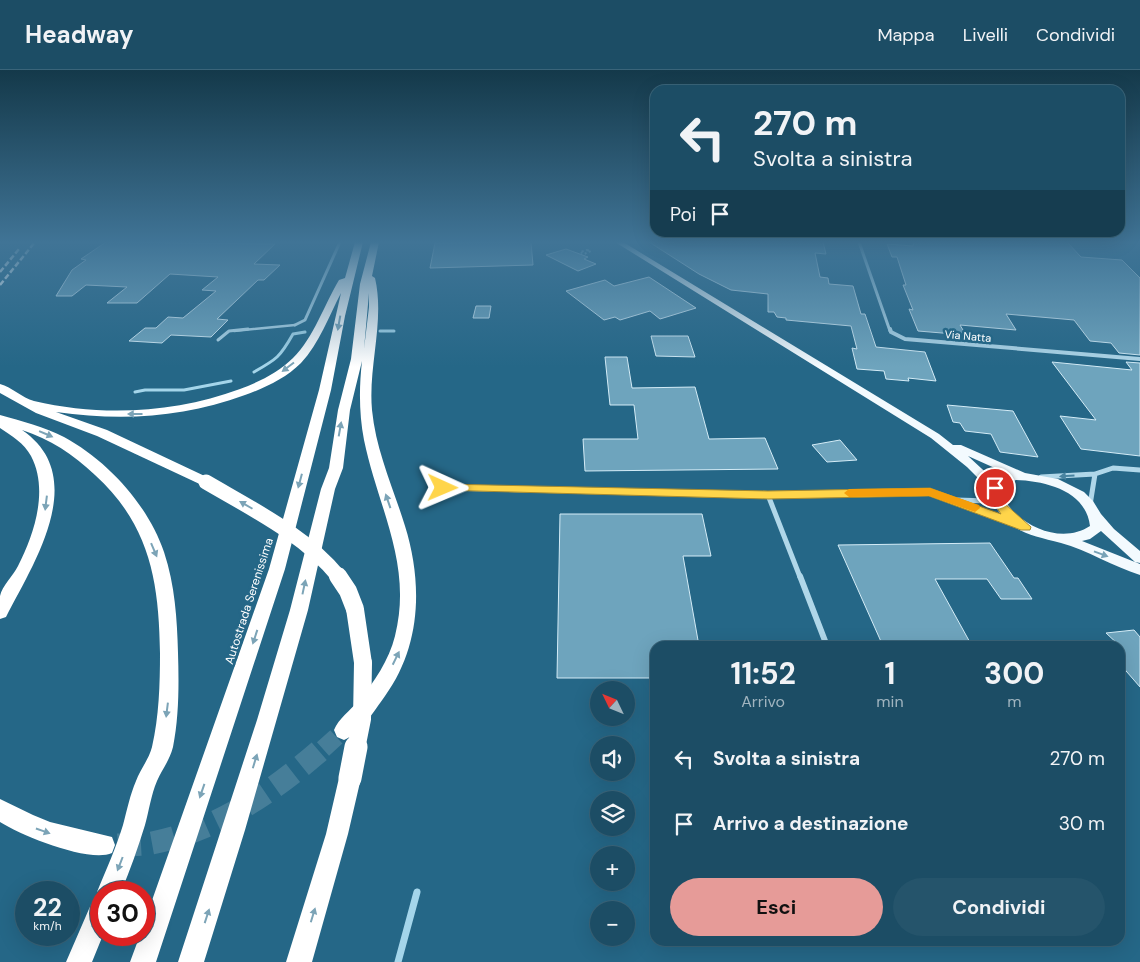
<!DOCTYPE html>
<html lang="it">
<head>
<meta charset="utf-8">
<style>
  :root { --surface:#1c4d65; --page:#25546b; --text:#f1f3f6; --muted:#a0b4bf; --line:#3a6479; --accent:#e69b98 }
  body { margin:0; font-family:"DM Sans",sans-serif; background:var(--page); color:var(--text); height:100vh; display:flex; flex-direction:column; font-size:19px; white-space:nowrap }
  * { box-sizing:border-box; margin:0 }
  p { font-size:16px; color:var(--muted) }
  .icon { flex:none; width:28px; height:28px; fill:none; stroke:currentColor; stroke-width:2; stroke-linecap:round; stroke-linejoin:round }
  .map { position:relative; flex:1; overflow:hidden }
  .panel { position:absolute; left:650px; top:571px; width:475px; height:305px; display:flex; flex-direction:column; background:var(--surface); border-radius:15px; box-shadow:0 5px 20px #0002,0 0 0 1px var(--line) }
  .panel>* { flex:none }
  .guide { position:absolute; left:650px; top:15px; width:475px; height:152px; border-radius:15px; box-shadow:0 5px 20px #0002,0 0 0 1px var(--line); background:#1c4d65; color:var(--text); overflow:hidden }
  .needle { width:32px; rotate:313deg }
  .tools { position:absolute; left:590px; top:611px; display:grid; gap:10px }
  .tools a { display:grid; place-items:center; width:45px; height:45px; border-radius:50%; background:var(--surface); box-shadow:0 5px 20px #0002,0 0 0 1px var(--line); font-size:25px }
  .speed { position:absolute; left:15px; top:811px; display:flex; gap:10px; font-size:25px; font-weight:700; text-align:center }
  .speed>* { display:grid; place-content:center; width:65px; height:65px; border-radius:50%; background:var(--surface); box-shadow:0 5px 20px #0002,0 0 0 1px var(--line); line-height:1 }
  .speed small { font-size:12px; font-weight:400 }
  .speed .limit { border:8px solid #d22; background:#fff; color:#111 }
  .pin { position:absolute; display:grid; place-items:center; width:42px; height:42px; color:#fff; margin:-21px; border:2px solid #fff; border-radius:50%; box-shadow:0 1px 5px #0007 }
  .me { position:absolute; width:55px; margin:-28px; rotate:91deg; stroke-linejoin:round; filter:drop-shadow(0 0 4px #0008) }
  .turn { display:flex; align-items:center; gap:18px; height:105px; padding:0 20px; font-size:22px }
  .turn .icon { width:65px; height:65px; stroke-width:2.5 }
  .turn b { display:block; font-size:35px; line-height:42px }
  .then { display:flex; align-items:center; height:48px; padding:0 20px; background:#0003; gap:10px; font-size:19px }
  .eta { display:flex; justify-content:space-evenly; align-items:center; height:85px; text-align:center }
  .eta b { font-size:30px; font-weight:700; line-height:35px }
  .action { display:flex; gap:10px; margin-top:auto; padding:10px 20px }
  .action a { flex:1; height:58px; border-radius:30px; background:var(--accent); color:#111; font-size:20px; font-weight:700; line-height:58px; text-align:center }
  .action a+a { background:var(--page); color:var(--text) }
  ul { padding:0; list-style:none }
  li { display:flex; align-items:center; gap:15px; height:65px; padding:0 20px }
  li div { flex:1 }
  li b { display:block; font-size:19px }
  li em { font-style:normal }
  header { display:flex; align-items:center; gap:30px; box-sizing:border-box; height:70px; padding:0 25px; background:var(--surface); border-bottom:1px solid var(--line) }
  header strong { font-size:24px }
  nav { display:flex; gap:28px; margin-inline-start:auto; font-size:18px }
  .map>svg:first-child { display:block }
  .lines { fill:none; stroke-linecap:round; stroke-linejoin:round }
  .stream-far1 { stroke:#a4d5ea; stroke-width:3 }
  .stream { stroke:#a4d5ea; stroke-width:7 }
  .building { fill:#6ea4bd; stroke:#d4ecf7 }
  .highway-tunnel-far1 { stroke:#467e99; stroke-width:18; stroke-dasharray:18 9; stroke-linecap:butt }
  .highway-tunnel { stroke:#467e99; stroke-width:23; stroke-dasharray:23 11; stroke-linecap:butt }
  .path { stroke:#b0d7e9; stroke-width:2; stroke-dasharray:2 2.5; stroke-linecap:butt }
  .lane-far1 { stroke:#b0d7e9; stroke-width:2.5 }
  .lane { stroke:#b0d7e9; stroke-width:3 }
  .street-far3 { stroke:#b0d7e9; stroke-width:3 }
  .street-far2 { stroke:#b0d7e9; stroke-width:4 }
  .street-far1 { stroke:#b0d7e9; stroke-width:5 }
  .street { stroke:#b0d7e9; stroke-width:6 }
  .primary { fill:#f3fafe; fill-rule:evenodd }
  .highway { fill:#fff; fill-rule:evenodd }
  .rail { stroke:#fff; stroke-width:2.5; stroke-dasharray:5.5 2.5; stroke-linecap:butt }
  .highway-bridge-far2 { stroke:#fff; stroke-width:15 }
  .highway-bridge-far1 { stroke:#fff; stroke-width:18 }
  .highway-bridge { stroke:#fff; stroke-width:23 }
  .oneway { fill:#7ca4b7 }
  .oneway2 { fill:#4883a0 }
  .oneway3 { fill:#77a2b7 }
  .route { fill:#ffd54a; stroke:#a68a30 }
  .slow { fill:#f59e0b }
  .labels { text-anchor:middle; dominant-baseline:central; stroke-width:5; stroke-linejoin:round; paint-order:stroke }
  .far-street-label { font-size:11px; fill:#fff; stroke:#256787 }
  .street-label { font-size:12px; fill:#fff; stroke:#256787 }
</style>
</head>
<body>
<header>
<strong>Headway</strong>
<nav><a>Mappa</a><a>Livelli</a><a>Condividi</a></nav>
</header>
<div class="map">
<svg width="1140" height="892" viewBox="0 0 1140 892">
  <rect width="100%" height="100%" fill="#256787"/>
  <g class="lines">
    <path class="stream-far1" d="M380,261H394
      M254,302C277,289 280,287 293,264L305,262
      M135,322L145,320H184L231,311"/>
    <path class="stream" d="M398,892L417,822"/>
  </g>
  <path class="building" d="M106,172L275,174L254,194L280,195L264,210H258L217,249L228,250L211,267L171,265L162,273L129,271L145,258H156L168,247L183,248L216,221L202,220L218,207L170,204L137,233H107L127,217L86,215L72,226H56L72,200L86,190L81,189Z
    M531,172L533,195L430,198L435,173Z
    M649,172H823L826,184L815,183L820,207L828,208L829,214L853,216L861,244H865L876,277L925,282L936,311L908,308L909,311L886,309L884,301L857,299L852,278L857,279L851,256L786,250V248L777,247L774,242H768V224L731,220L699,204Z
    M914,172H1067L1081,187L1122,190L1140,208V285L1119,283L1111,273L1090,271L1074,250L1006,244L1016,260L960,255L966,265L918,261L909,239L913,240L903,215H906L897,187H892L887,174L913,176Z
    M566,179L588,187L584,189L596,194L578,201L546,185Z
    M649,207L696,238L660,249L650,241L620,250L615,247L604,250L566,221L605,210L614,216Z
    M476,236H491L489,248H473Z
    M651,266H688L695,287L656,286Z
    M605,287H627L632,318L695,317L709,369L765,368L778,399L585,401L583,369H638L634,335H610Z
    M1052,292L1132,300L1126,292L1140,293V386L1081,379L1060,346L1096,350Z
    M947,335L1013,341L1038,387L1000,382L991,364L965,361L960,353L953,352Z
    M840,370L857,390L827,392L812,375Z
    M560,444H702L711,486H683L699,576H655V608H557Z
    M990,473L1014,508H1018L1032,529H1001L987,509H935L972,576H883L838,475Z
    M1134,560L1140,567V617L1120,594V576L1106,563Z"/>
  <g class="lines">
    <path class="highway-tunnel-far1" d="M323,679L344,660"/>
    <path class="highway-tunnel" d="M118,775C129,774 141,775 152,773C218,760 274,721 324,677"/>
    <path class="path" d="M587,180L591,181L584,184L580,182Z"/>
    <path class="lane-far1" d="M234,261L295,255"/>
    <path class="lane" d="M218,270L229,261L248,259"/>
    <path class="street-far3" d="M859,172L890,261
      M295,255L305,250L340,172"/>
    <path class="street-far2" d="M890,259L891,262L905,269L1140,289"/>
    <path class="street-far1" d="M1041,407L1095,404L1113,398L1140,400
      M443,418L768,425L930,422L1012,452
      M768,425L800,507
      M957,430L988,431L995,428
      M1090,435L1095,404"/>
    <path class="street" d="M800,506L827,576"/>
    <path class="primary" d="M615,172H623L939,364L953,375H961L1025,403L1058,409L1084,422L1093,431L1101,444L1114,459L1140,481V493L1135,492L1101,461L1090,469L1082,471L1140,494V505C1114,497 1087,480 1061,473C1026,464 1004,461 989,423L990,420L967,397L931,368ZM968,386L1008,404L995,411ZM1016,410C1046,411 1086,421 1090,456C1060,476 1014,454 1001,423L1004,415Z"/>
    <path class="highway" d="M355,172H363L345,246L331,320L285,499L156,892H130L140,865H144V853L269,499L319,320L341,223C329,246 319,274 301,293C286,308 265,318 245,325C183,348 121,351 56,342L107,360L211,409L213,412L211,415L206,417L97,366L36,343L0,323V314C12,317 22,328 34,331C102,347 175,343 240,319C259,312 279,302 293,288C314,267 324,235 339,210L345,208Z
      M371,172H379L372,206L375,208C385,251 368,296 372,340C376,381 393,417 405,456C423,514 421,576 385,626C374,641 361,663 344,670L337,667L334,660C339,648 350,641 358,631C374,613 389,590 395,566C413,494 378,438 364,370C359,344 359,318 362,291L350,340L343,398L335,419L308,540L245,760L204,892H178L257,650L290,540L321,419L329,398L338,340L351,289L360,214ZM369,223V237L364,279Z
      M0,345C21,351 45,357 64,367C108,391 148,435 164,482C175,515 177,549 178,583C179,614 179,647 173,677C169,692 162,699 157,711C151,725 149,741 145,755C138,778 130,800 121,822H101V865H103L92,892H66L92,832L100,829L97,822C106,800 116,778 123,755C127,740 130,725 136,711C140,700 149,689 152,677C159,647 160,614 160,583C159,512 150,455 95,405C73,384 50,369 22,360C91,407 33,494 6,547L0,549C0,542 0,533 0,526C2,516 13,506 18,496C34,465 49,420 31,386C24,373 12,366 0,358Z
      M355,532L361,534L364,539L372,593L370,599L363,601L356,599L354,593L346,539L349,534Z
      M350,697L358,700L361,708L348,764L312,892H286L326,764L339,708L342,700Z
      M0,729L33,745L50,752L112,767L115,775L112,783C89,793 22,766 0,752Z"/>
    <path class="rail" d="M0,202L19,179
      M0,215L35,172"/>
    <path class="highway-bridge-far2" d="M206,412C252,439 305,465 339,507"/>
    <path class="highway-bridge-far1" d="M338,506L348,521L355,539
      M356,679L362,649L363,593"/>
    <path class="highway-bridge" d="M350,708L356,677"/>
  </g>
  <defs><path id="oneway-solid" d="M-6-.8H1V-3.2L6.5 0L1 3.2V.8H-6Z" transform="scale(1.25)"/></defs>
  <g class="oneway">
    <use href="#oneway-solid" transform="translate(339 253) rotate(100)"/>
    <use href="#oneway-solid" transform="translate(288 297) rotate(143)"/>
    <use href="#oneway-solid" transform="translate(135 344) rotate(-180)"/>
    <use href="#oneway-solid" transform="translate(340 359) rotate(-80)"/>
    <use href="#oneway-solid" transform="translate(46 364) rotate(23)"/>
    <use href="#oneway-solid" transform="translate(300 411) rotate(105)"/>
    <use href="#oneway-solid" transform="translate(388 431) rotate(-109)"/>
    <use href="#oneway-solid" transform="translate(46 433) rotate(97)"/>
    <use href="#oneway-solid" transform="translate(246 435) rotate(-150)"/>
    <use href="#oneway-solid" transform="translate(154 480) rotate(67)"/>
    <use href="#oneway-solid" transform="translate(304 517) rotate(-78)"/>
    <use href="#oneway-solid" transform="translate(255 567) rotate(108)"/>
    <use href="#oneway-solid" transform="translate(396 588) rotate(-64)"/>
    <use href="#oneway-solid" transform="translate(167 640) rotate(97)"/>
    <use href="#oneway-solid" transform="translate(255 691) rotate(-73)"/>
    <use href="#oneway-solid" transform="translate(202 721) rotate(109)"/>
    <use href="#oneway-solid" transform="translate(43 761) rotate(19)"/>
    <use href="#oneway-solid" transform="translate(120 794) rotate(111)"/>
    <use href="#oneway-solid" transform="translate(313 845) rotate(-73)"/>
    <use href="#oneway-solid" transform="translate(207 846) rotate(-72)"/>
  </g>
  <use class="oneway2" href="#oneway-solid" transform="translate(1067 406) rotate(176)"/>
  <use class="oneway3" href="#oneway-solid" transform="translate(1101 484) rotate(20)"/>
  <linearGradient id="sky" x2="0" y2="1"><stop stop-color="#14394a"/><stop offset="0.58" stop-color="#407496"/><stop offset="1" stop-color="#407496" stop-opacity="0"/></linearGradient>
  <rect width="1140" height="297" fill="url(#sky)"/>
  <path class="route" d="M443,414L768,421L930,418L1001,444L990,428V418L995,414L1001,418V428L1004,433L1031,457L1030,460H1021L929,426L768,429L439,420L438,418L439,415Z"/>
  <path class="slow" d="M930,418L979,435L980,438L975,442L929,426L849,427L844,423L849,419Z"/>
  <g class="labels">
    <g class="far-street-label">
      <text transform="translate(968 266) rotate(5)">Via Natta</text>
    </g>
    <g class="street-label">
      <text transform="translate(249 531) rotate(-72)">Autostrada Serenissima</text>
    </g>
  </g>
</svg>
<div class="tools">
<a><svg class="needle" viewBox="-14 -14 28 28"><path d="M0-13l5 13h-10z" fill="#e53935"/><path d="M0 13l5-13h-10z" fill="#a0b4bf"/></svg></a>
<a><svg class="icon" aria-label="sound" viewBox="0 0 24 24"><path d="M4 9h4l5-4v14l-5-4H4zM17 9q2 3 0 6"/></svg></a>
<a><svg class="icon" aria-label="layers" viewBox="0 0 24 24"><path d="M12 4l9 5-9 5-9-5zM3 14l9 5 9-5"/></svg></a>
<a>+</a>
<a>−</a>
</div>
<div class="speed"><div>22<small>km/h</small></div><div class="limit">30</div></div>
<div class="pin" style="left:995px;top:418px;background:#d93025"><svg class="icon" aria-label="arrive" viewBox="0 0 24 24"><path d="M6 21V4h12l-3 4 3 4H6"/></svg></div>
<svg class="me" style="left:443px;top:418px" viewBox="-20 -20 40 40"><path d="M0-17L14 15 0 8-14 15z" fill="#ffd54a" stroke="#fff" stroke-width="4"/></svg>
<div class="guide">
<div class="turn"><svg class="icon" aria-label="left" viewBox="0 0 24 24"><path d="M17 20v-9H6M10 6l-5 5 5 5"/></svg><div><b>270 m</b>Svolta a sinistra</div></div>
<div class="then">Poi<svg class="icon" aria-label="arrive" viewBox="0 0 24 24"><path d="M6 21V4h12l-3 4 3 4H6"/></svg></div>
</div>
<section class="panel">
<div class="eta">
<div><b>11:52</b><p>Arrivo</p></div>
<div><b>1</b><p>min</p></div>
<div><b>300</b><p>m</p></div>
</div>
<ul>
<li><svg class="icon" aria-label="left" viewBox="0 0 24 24"><path d="M17 20v-9H6M10 6l-5 5 5 5"/></svg><div><b>Svolta a sinistra</b></div><em>270 m</em></li>
<li><svg class="icon" aria-label="arrive" viewBox="0 0 24 24"><path d="M6 21V4h12l-3 4 3 4H6"/></svg><div><b>Arrivo a destinazione</b></div><em>30 m</em></li>
</ul>
<div class="action"><a>Esci</a><a>Condividi</a></div>
</section>
</div>
</body>
</html>
